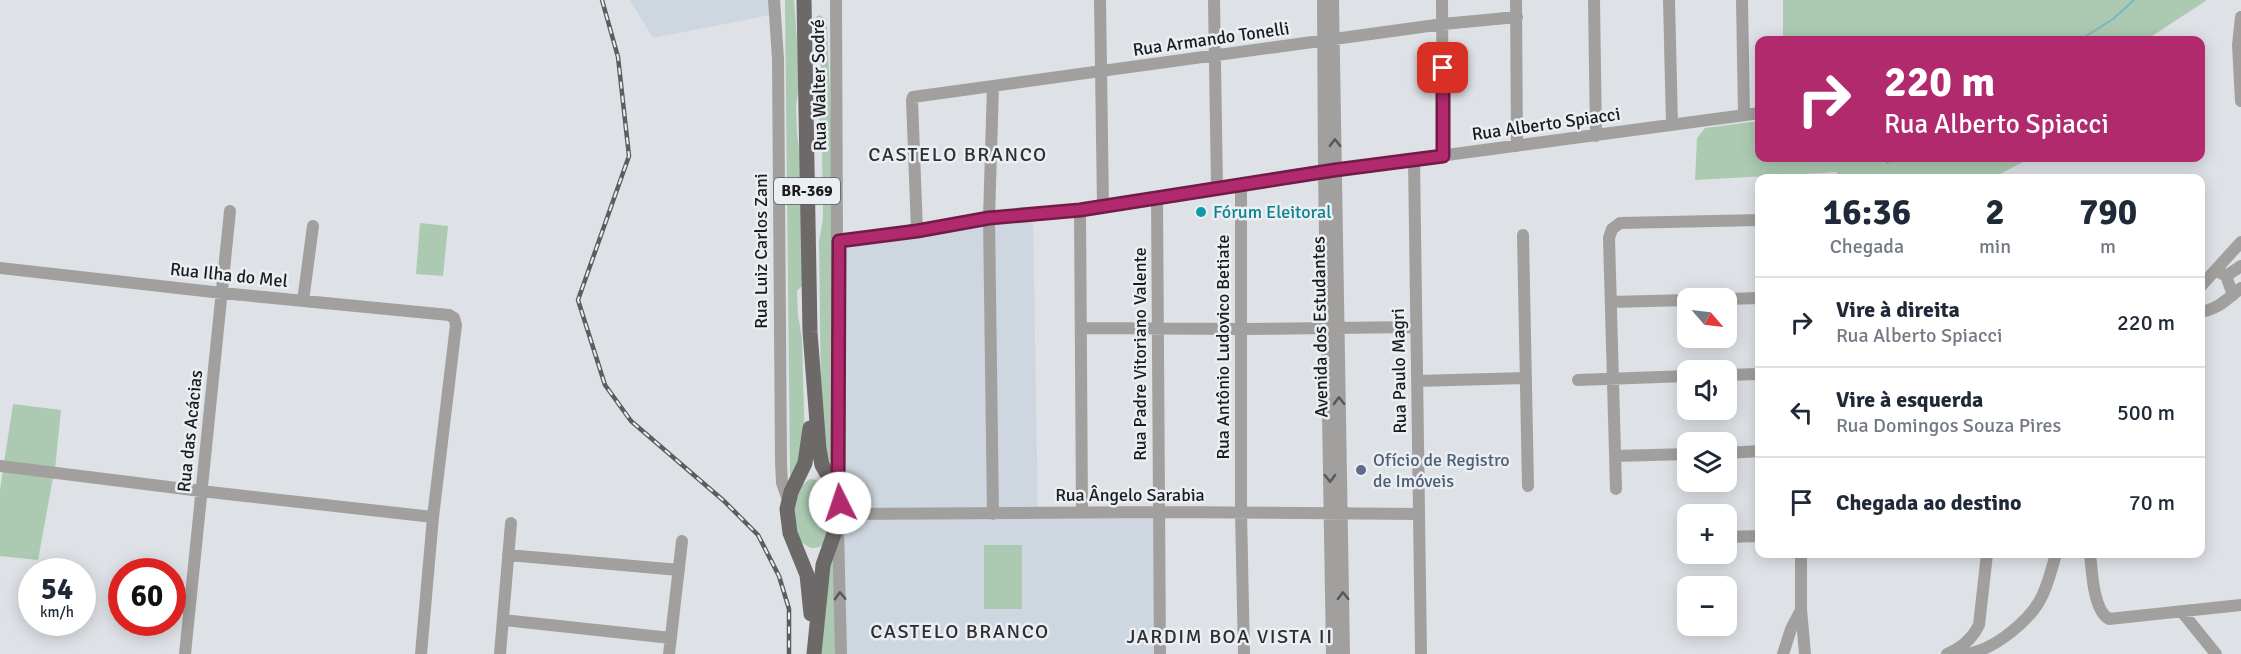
<!DOCTYPE html>
<html lang="pt">
<head>
<meta charset="utf-8">
<style>
  :root { --surface:#fff; --page:#f2f2f3; --text:#1f2937; --muted:#747a83; --line:#e0e1e3 }
  body { margin:0; font-family:Signika,sans-serif; background:var(--page); color:var(--text); height:100vh; display:flex; flex-direction:column; font-size:22px; white-space:nowrap }
  * { box-sizing:border-box; margin:0 }
  p { font-size:20px; color:var(--muted) }
  .icon { flex:none; width:33px; height:33px; fill:none; stroke:currentColor; stroke-width:2; stroke-linecap:round; stroke-linejoin:round }
  .map { position:relative; flex:1; overflow:hidden }
  .details { position:absolute; left:1755px; top:174px; width:450px; height:384px; display:flex; flex-direction:column; background:var(--surface); border-radius:12px; box-shadow:0 3px 15px #0003 }
  .details>* { flex:none }
  .top-card { position:absolute; left:1755px; top:36px; width:450px; height:126px; border-radius:12px; box-shadow:0 3px 15px #0003; background:#b12a6e; color:#fff; overflow:hidden }
  .needle { width:39px; rotate:118deg }
  .fabs { position:absolute; left:1677px; top:288px; display:grid; gap:12px }
  .fabs a { display:grid; place-items:center; width:60px; height:60px; border-radius:12px; background:var(--surface); box-shadow:0 3px 15px #0003; font-size:30px }
  .speed { position:absolute; left:18px; top:558px; display:flex; gap:12px; font-size:30px; font-weight:700; text-align:center }
  .speed>* { display:grid; place-content:center; width:78px; height:78px; border-radius:50%; background:var(--surface); box-shadow:0 3px 15px #0003; line-height:1 }
  .speed small { font-size:15px; font-weight:400 }
  .speed .limit { border:9px solid #d22; background:#fff; color:#111 }
  .pin { position:absolute; display:grid; place-items:center; width:51px; height:51px; color:#fff; margin:-26px; border-radius:12px; box-shadow:0 3px 9px #0006 }
  .me { position:absolute; width:66px; margin:-33px; rotate:356deg; stroke-linejoin:round; filter:drop-shadow(0 0 4px #0008) }
  .turn { display:flex; align-items:center; gap:21px; height:126px; padding:0 30px; font-size:27px }
  .turn .icon { width:78px; height:78px; stroke-width:2.5 }
  .turn b { display:block; font-size:42px; line-height:51px }
  .eta { display:flex; justify-content:space-evenly; align-items:center; height:102px; text-align:center }
  .eta b { font-size:36px; font-weight:700; line-height:42px }
  ul { padding:0; list-style:none }
  li { display:flex; align-items:center; gap:18px; height:90px; padding:0 30px; border-top:2px solid var(--line) }
  li div { flex:1 }
  li b { display:block; font-size:22px }
  li em { font-style:normal }
  .map>svg:first-child { display:block }
  .built { fill:#ced7e0 }
  .green { fill:#accab2 }
  .lines { fill:none; stroke-linecap:round; stroke-linejoin:round }
  .stream { stroke:#7bb7bb; stroke-width:2 }
  .minor { stroke:#a2a09f; stroke-width:12 }
  .major { stroke:#6e6969; stroke-width:15 }
  .rail-casing { stroke:#5b5d5f; stroke-width:4.5 }
  .rail { stroke:#ebeff3; stroke-width:2; stroke-dasharray:7; stroke-linecap:butt }
  .oneway { stroke:#575758 }
  .route-casing { stroke:#731b48; stroke-width:15 }
  .route { stroke:#b12a6e; stroke-width:10 }
  .culture-dot { fill:#0f9aa8; stroke:#ebeff3; stroke-width:2 }
  .service-dot { fill:#5c6f8a; stroke:#ebeff3; stroke-width:2 }
  .labels { text-anchor:middle; dominant-baseline:central; stroke-width:5; stroke-linejoin:round; paint-order:stroke }
  .shield { fill:#ebeff3; stroke:#595b5d; stroke-width:1.5 }
  .shield-label { font-size:16px; font-weight:bold; fill:#1a1c1d }
  .street-label { font-size:18px; fill:#1a1c1d; stroke:#ebeff3 }
  .culture-label { font-size:18px; fill:#0d838f; stroke:#ebeff3; text-anchor:start }
  .service-label { font-size:18px; fill:#4e5e75; stroke:#ebeff3; text-anchor:start }
  .neighbourhood-label { font-size:20px; letter-spacing:1.5px; fill:#2d2f32; stroke:#ebeff3 }
</style>
</head>
<body>
<div class="map">
<svg width="2241" height="654" viewBox="0 0 2241 654">
  <rect width="100%" height="100%" fill="#dee2e6"/>
  <path class="built" d="M630,0H769L770,15L653,38Z
    M1033,218L1038,517H1155L1156,654H843L839,241Z"/>
  <path class="green" d="M785,0H794L800,80L796,106L797,133L801,162L802,286L797,291L798,315L802,338L805,447L790,477Z
    M1783,0H2207L2146,40H1783Z
    M819,15L826,19L827,25L831,116L836,473L825,464L821,400L819,241L823,219L822,146L818,111L821,74L819,30L816,28V17Z
    M1759,121L1760,158H2031L1992,178H1837V172L1695,180L1697,138L1705,128Z
    M420,223L448,226L443,276L416,274Z
    M13,404L61,410L55,470L4,463Z
    M3,470L53,478L38,560L0,556V490Z
    M810,479C855,484 831,575 800,540C794,520 789,492 810,479Z
    M833,539L842,654H815Z
    M984,545H1022V609H984Z"/>
  <g class="lines">
    <path class="stream" d="M2080,40L2113,19L2134,0
      M1887,163L1894,158"/>
    <path class="minor" d="M774,0L778,59L781,462L782,483L788,500
      M836,0L838,493
      M1100,0L1103,206
      M1214,0L1217,188
      M1323,0L1324,173L1332,654
      M1333,0L1344,654
      M1442,0L1443,156
      M1516,0L1517,146
      M1594,0L1596,136
      M1669,0L1672,125
      M1742,0L1744,114
      M2241,17L2238,45L2241,101
      M1414,160L1421,654
      M1241,184V512L1244,654
      M1157,197L1160,654
      M1080,210L1082,513
      M917,231L912,100L913,97L1443,24L1517,17
      M1523,235L1528,486
      M839,241L917,231L989,218L1080,210L1335,170L1760,113
      M0,268L222,293L449,315L454,318L456,325L433,517L421,654
      M2216,270L2226,276L2233,295
      M2226,276L2241,266
      M2200,287L2241,242
      M1726,299L1760,298
      M303,301L313,226
      M1611,302L1688,300
      M2200,312C2219,309 2227,299 2241,288
      M1081,328L1241,329L1416,327
      M1726,375L1760,374
      M1578,380L1688,376
      M1417,381L1526,378
      M1726,453L1760,451
      M1615,456L1688,454
      M0,466L201,491L433,517
      M1616,489L1609,238L1612,229L1620,223L1760,220
      M841,514L1158,512L1419,514
      M993,514L989,218L993,86
      M838,529L841,654
      M1726,537L1760,536
      M1801,554V609L1805,654
      M2090,554C2092,571 2093,610 2109,619L2241,605
      M508,555L679,570
      M2182,612L2216,654
      M503,620L671,638
      M185,654L230,211
      M500,654L511,523
      M669,654L682,541
      M1783,654L1791,629L1801,610
      M1947,654C1962,648 1972,639 1979,625L1987,554
      M1965,654C1993,651 2032,620 2043,594C2049,581 2052,567 2056,554"/>
    <path class="major" d="M804,0L810,332L819,449L822,465L838,493L841,514L823,565L814,654
      M810,428L805,463L791,492L787,509L790,533L807,575L811,614"/>
    <g class="rail-casing">
      <path id="rail" d="M602,0L618,57L629,156L578,300L605,385L631,421L724,501L758,535L779,576L789,609V654"/>
    </g>
    <use href="#rail" class="rail"/>
  </g>
  <defs><path id="oneway-chevron" d="M-2-3.5L2.5 0L-2 3.5" fill="none" stroke-width="1.6" stroke-linecap="round" stroke-linejoin="round" transform="scale(1.5)"/></defs>
  <g class="oneway">
    <use href="#oneway-chevron" transform="translate(1335 143) rotate(-91)"/>
    <use href="#oneway-chevron" transform="translate(1339 401) rotate(-91)"/>
    <use href="#oneway-chevron" transform="translate(1330 478) rotate(89)"/>
    <use href="#oneway-chevron" transform="translate(840 596) rotate(-92)"/>
    <use href="#oneway-chevron" transform="translate(1343 596) rotate(-91)"/>
  </g>
  <g class="lines">
    <g class="route-casing">
      <path id="route" d="M840,503L838,493L839,241L917,231L989,218L1080,210L1335,170L1443,156V68"/>
    </g>
    <use href="#route" class="route"/>
  </g>
  <circle class="culture-dot" cx="1201" cy="212" r="6"/>
  <circle class="service-dot" cx="1361" cy="470" r="6"/>
  <g class="labels">
    <rect class="shield" x="774" y="178" width="66" height="26" rx="4.5"/>
    <g class="shield-label">
      <text x="807" y="191">BR-369</text>
    </g>
    <g class="street-label">
      <text transform="translate(1211 39) rotate(-8)">Rua Armando Tonelli</text>
      <text transform="translate(819 85) rotate(-91)">Rua Walter Sodré</text>
      <text transform="translate(1546 124) rotate(-8)">Rua Alberto Spiacci</text>
      <text transform="translate(761 251) rotate(-90)">Rua Luiz Carlos Zani</text>
      <text transform="translate(229 275) rotate(6)">Rua Ilha do Mel</text>
      <text transform="translate(1320 327) rotate(-91)">Avenida dos Estudantes</text>
      <text transform="translate(1223 347) rotate(-90)">Rua Antônio Ludovico Betiate</text>
      <text transform="translate(1140 354) rotate(-90)">Rua Padre Vitoriano Valente</text>
      <text transform="translate(1399 371) rotate(-91)">Rua Paulo Magri</text>
      <text transform="translate(190 431) rotate(-84)">Rua das Acácias</text>
      <text x="1130" y="495">Rua Ângelo Sarabia</text>
    </g>
    <g class="culture-label">
      <text x="1213" y="212">Fórum Eleitoral</text>
    </g>
    <g class="service-label">
      <text x="1373" y="460">Ofício de Registro<tspan x="1373" dy="21">de Imóveis</tspan></text>
    </g>
    <g class="neighbourhood-label">
      <text x="958" y="154">CASTELO BRANCO</text>
      <text x="960" y="631">CASTELO BRANCO</text>
      <text x="1230" y="636">JARDIM BOA VISTA II</text>
    </g>
  </g>
</svg>
<div class="fabs">
<a><svg class="needle" viewBox="-14 -14 28 28"><path d="M0-13l5 13h-10z" fill="#e53935"/><path d="M0 13l5-13h-10z" fill="#747a83"/></svg></a>
<a><svg class="icon" aria-label="sound" viewBox="0 0 24 24"><path d="M4 9h4l5-4v14l-5-4H4zM17 9q2 3 0 6"/></svg></a>
<a><svg class="icon" aria-label="layers" viewBox="0 0 24 24"><path d="M12 4l9 5-9 5-9-5zM3 14l9 5 9-5"/></svg></a>
<a>+</a>
<a>−</a>
</div>
<div class="speed"><div>54<small>km/h</small></div><div class="limit">60</div></div>
<div class="pin" style="left:1443px;top:68px;background:#d93025"><svg class="icon" aria-label="arrive" viewBox="0 0 24 24"><path d="M6 21V4h12l-3 4 3 4H6"/></svg></div>
<svg class="me" style="left:840px;top:503px" viewBox="-20 -20 40 40"><circle r="19" fill="#fff"/><path d="M0-13L10 11 0 6-10 11z" fill="#b12a6e"/></svg>
<div class="top-card">
<div class="turn"><svg class="icon" aria-label="right" viewBox="0 0 24 24"><path d="M7 20v-9h11M14 6l5 5-5 5"/></svg><div><b>220 m</b>Rua Alberto Spiacci</div></div>
</div>
<section class="details">
<div class="eta">
<div><b>16:36</b><p>Chegada</p></div>
<div><b>2</b><p>min</p></div>
<div><b>790</b><p>m</p></div>
</div>
<ul>
<li><svg class="icon" aria-label="right" viewBox="0 0 24 24"><path d="M7 20v-9h11M14 6l5 5-5 5"/></svg><div><b>Vire à direita</b><p>Rua Alberto Spiacci</p></div><em>220 m</em></li>
<li><svg class="icon" aria-label="left" viewBox="0 0 24 24"><path d="M17 20v-9H6M10 6l-5 5 5 5"/></svg><div><b>Vire à esquerda</b><p>Rua Domingos Souza Pires</p></div><em>500 m</em></li>
<li><svg class="icon" aria-label="arrive" viewBox="0 0 24 24"><path d="M6 21V4h12l-3 4 3 4H6"/></svg><div><b>Chegada ao destino</b></div><em>70 m</em></li>
</ul>
</section>
</div>
</body>
</html>
